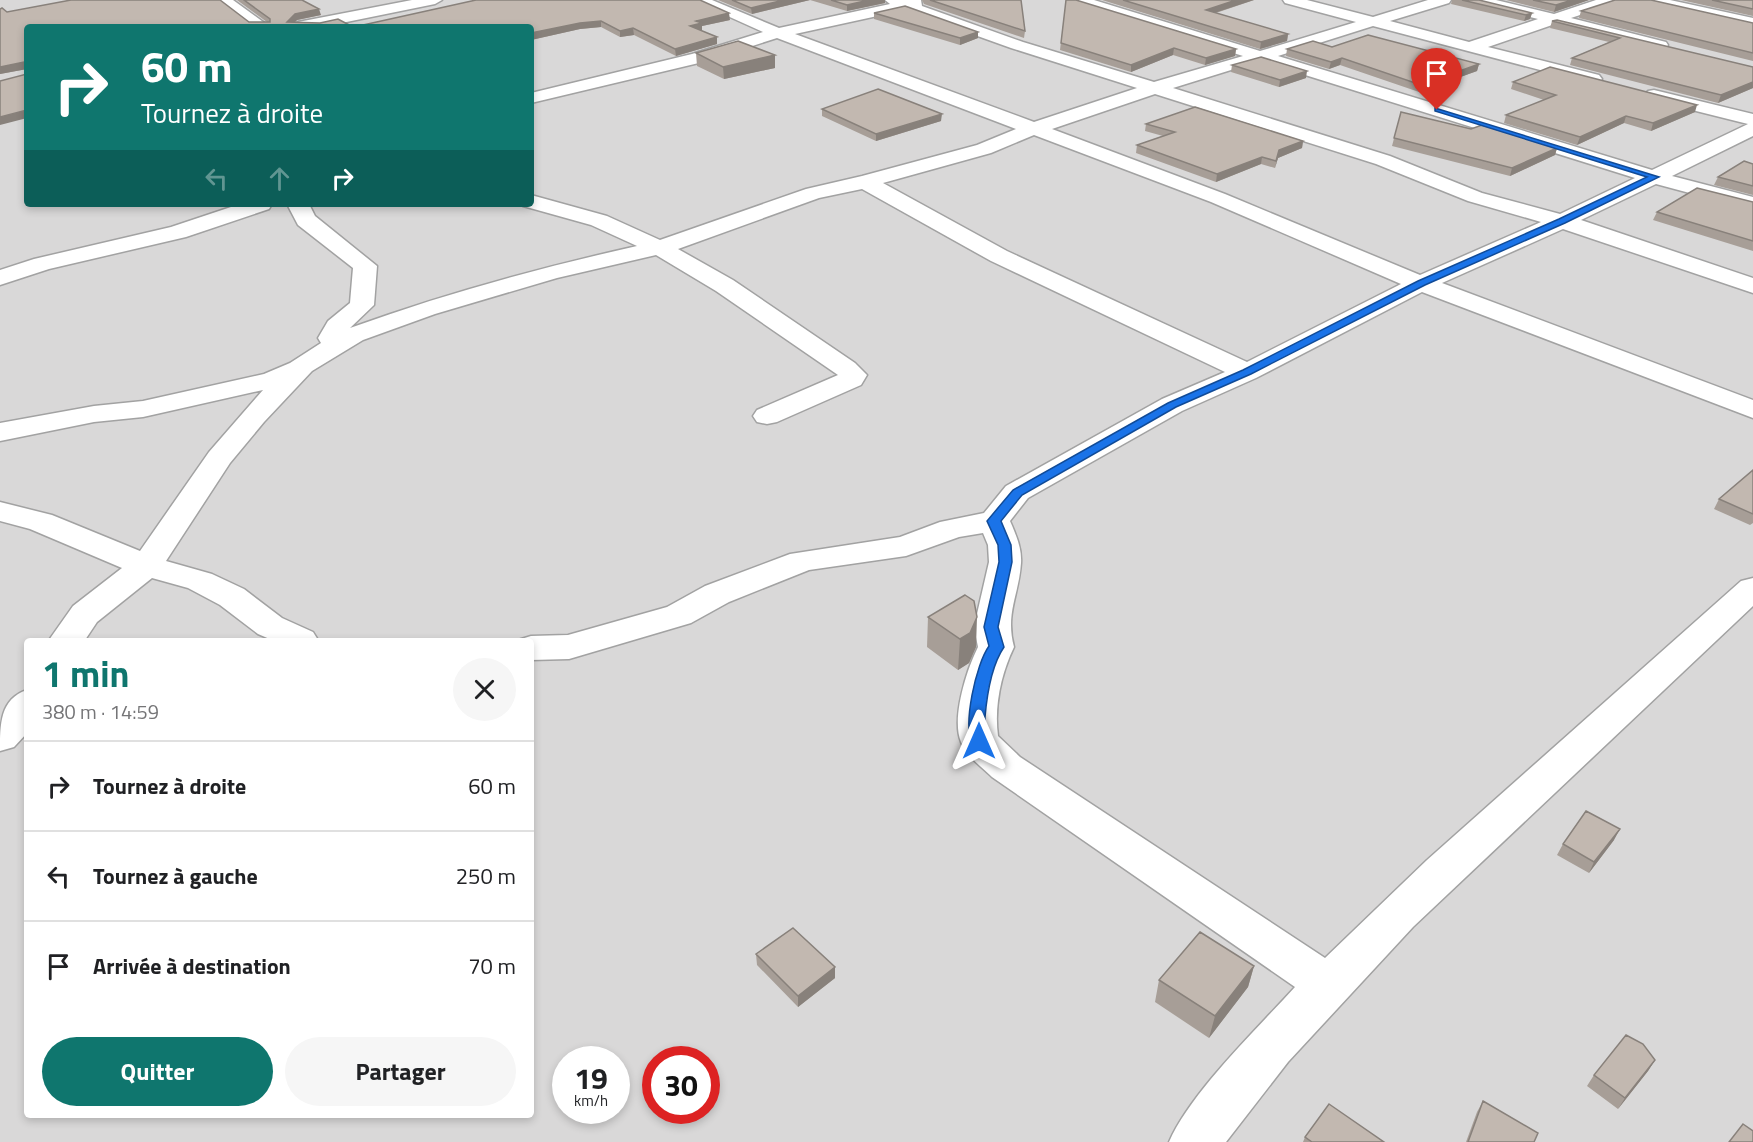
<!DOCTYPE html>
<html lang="fr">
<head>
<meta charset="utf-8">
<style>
  :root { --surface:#fff; --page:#f6f6f6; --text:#202124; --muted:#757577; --line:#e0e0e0; --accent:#0f766e }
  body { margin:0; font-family:"Titillium Web",sans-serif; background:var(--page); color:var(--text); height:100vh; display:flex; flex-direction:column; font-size:22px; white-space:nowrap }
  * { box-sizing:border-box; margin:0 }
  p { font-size:20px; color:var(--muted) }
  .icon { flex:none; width:33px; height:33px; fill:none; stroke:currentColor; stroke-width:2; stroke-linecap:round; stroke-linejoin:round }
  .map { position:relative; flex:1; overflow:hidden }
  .side { position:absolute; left:24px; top:638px; width:510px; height:480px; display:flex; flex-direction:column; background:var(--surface); border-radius:6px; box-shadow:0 3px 9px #0003 }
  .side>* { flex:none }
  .hud { position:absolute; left:24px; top:24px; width:510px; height:183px; border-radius:6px; box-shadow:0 3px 9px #0003; background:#0f766e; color:#fff; overflow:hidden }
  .speed { position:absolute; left:552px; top:1046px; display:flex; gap:12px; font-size:30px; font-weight:700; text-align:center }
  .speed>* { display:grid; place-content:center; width:78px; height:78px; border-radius:50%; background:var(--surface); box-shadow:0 3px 9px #0003; line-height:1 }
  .speed small { font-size:15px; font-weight:400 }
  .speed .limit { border:9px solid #d22; background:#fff; color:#111 }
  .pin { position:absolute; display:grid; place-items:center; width:51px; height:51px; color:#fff; margin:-62px -26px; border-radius:50% 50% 50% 0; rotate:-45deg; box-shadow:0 0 6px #0007 }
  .pin .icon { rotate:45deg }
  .me { position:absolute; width:66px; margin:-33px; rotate:0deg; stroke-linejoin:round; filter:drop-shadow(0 0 4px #0008) }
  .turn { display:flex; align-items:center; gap:21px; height:126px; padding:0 18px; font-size:27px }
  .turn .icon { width:78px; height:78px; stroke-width:2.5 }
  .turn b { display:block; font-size:42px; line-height:51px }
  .lanes { display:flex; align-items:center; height:57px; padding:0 18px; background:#0003; justify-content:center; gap:30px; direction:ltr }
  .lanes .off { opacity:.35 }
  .round { display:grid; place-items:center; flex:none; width:63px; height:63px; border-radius:32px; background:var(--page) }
  .overview { display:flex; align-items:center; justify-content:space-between; height:102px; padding:0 18px }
  h1 { font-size:36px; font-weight:700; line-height:45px; color:var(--accent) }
  .cta { display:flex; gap:12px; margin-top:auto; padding:12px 18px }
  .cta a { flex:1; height:69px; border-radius:36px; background:var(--accent); color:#fff; font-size:24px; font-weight:700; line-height:69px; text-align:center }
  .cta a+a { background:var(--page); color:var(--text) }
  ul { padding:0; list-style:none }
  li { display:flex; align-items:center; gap:18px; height:90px; padding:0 18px; border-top:2px solid var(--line) }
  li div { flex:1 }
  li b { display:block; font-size:22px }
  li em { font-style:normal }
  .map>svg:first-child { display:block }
  .residential { fill:#d9d8d8; fill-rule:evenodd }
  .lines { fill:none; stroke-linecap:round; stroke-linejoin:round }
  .street-casing { stroke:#a2a2a2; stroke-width:3 }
  .street { fill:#fff; fill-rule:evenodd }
  .wall { fill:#a79e97 }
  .shaded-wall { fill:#88817b }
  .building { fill:#c2b8b0; stroke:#88817b; stroke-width:1.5 }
  .route { fill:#1a73e8; stroke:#114b97; stroke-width:1.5 }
</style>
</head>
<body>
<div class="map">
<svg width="1753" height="1142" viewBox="0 0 1753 1142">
  <rect width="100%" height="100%" fill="#edeae0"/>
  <path class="residential" d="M0,0H1753V1142H0ZM27,27H531V204H27ZM27,640H531V1114H27ZM566,1059H616V1110H566ZM656,1059H706V1110H656Z"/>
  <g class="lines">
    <g class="street-casing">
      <path id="street" d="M216,0H233L270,27H252Z
        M412,0H442L435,4L322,27H290L298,22Z
        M692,0H712L779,28L890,4L885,0H921L922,6L1023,42L1154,82L1243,56L1073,3L1071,0H1094L1260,51L1356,22L1285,3L1283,0H1307L1373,17L1428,0H1451L1449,3L1390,21L1469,42L1538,19L1473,3L1471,0H1496L1554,14L1596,0H1618L1616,3L1571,18L1666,42L1668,45L1666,48L1660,50L1555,24L1488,47L1599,75L1602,79L1599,83L1593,84L1373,26L1278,56L1652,170L1748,124L1648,99L1645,95L1648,91L1654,90L1753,114V136L1672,176L1753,197V210L1656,184L1581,220L1753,278V293L1563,229L1442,283L1753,400V418L1422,292L1256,378L1182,411L1028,498L1010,521C1016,535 1022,548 1021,563C1019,595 1005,613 1014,647C1001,674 994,706 998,736L1020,757L1325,958L1427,860L1741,581L1753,578V606L1413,927L1288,1062L1226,1142H1169C1191,1092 1257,1029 1295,987L992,777C982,767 966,756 961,742C951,718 967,669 978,647L974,627L989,562L988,545L983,533L959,537L906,556L809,570L729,602L691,623L569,659L531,660V640H518L531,636L568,635L667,607L705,586L790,554L900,537L940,522L984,513L1006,486L1162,399L1225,372L991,261L862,189L819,198L678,249L733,280L855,363L867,375L861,385L777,422L767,424L757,422L753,416L757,410L838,375L716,291L656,255L557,278L435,314L363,340L312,371L264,422L230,463L166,561L212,574L244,589L282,618L313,632L318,640H272L258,634L220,605L188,588L152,578L97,622L85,640H49L73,606L122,568L30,529L0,521V502L52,515L140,551L209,452L263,390L143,417L94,422L0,441V423L94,406L143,401L264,374L290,363L321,343L318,338L328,321L350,303L353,268L298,225L287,204H309L315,216L377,266L374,305L350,328C444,294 539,268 637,246L591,225L523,206L531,204V195L607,216L660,240L806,189L862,176L977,145L1016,129L777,38L703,62L531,103V93L692,54L763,32ZM905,10L1011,48L1137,88L1034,122L795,34ZM1260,61L1635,178L1560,214L1482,193L1390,156L1173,88ZM1155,94L1376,164L1468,201L1541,222L1420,275L1225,194L1052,129ZM1034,135L1211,202L1401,284L1247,362L1007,251L883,183L991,153Z
        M1643,0H1670L1753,18V28L1645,3Z
        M240,204H272L269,209L186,237L49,269L0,285V270L34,259L171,227Z
        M27,690V733L14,747L0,751C0,724 0,699 27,690Z"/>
    </g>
    <use href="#street" class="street"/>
  </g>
  <path class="wall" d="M237,0H302L321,15L297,20L295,22L27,74V69L0,74V9L7,12L249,22H267Z
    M476,0L730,20L702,26V30H700L717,37V44L676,56L634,35L620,37L601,27L580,29L531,40V27Z
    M718,0H810L752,14Z
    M810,0H885V3L847,11Z
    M922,0H1021L1025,31L1024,38L924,4Z
    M1066,0L1236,49L1235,56L1205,65L1173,55L1131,72L1060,50Z
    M1102,0H1254L1216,13L1288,34L1287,41L1260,49Z
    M1452,0H1478L1532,13L1530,19L1524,21L1451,4Z
    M1506,0H1589L1554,12Z
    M1681,0H1753V16Z
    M1581,11L1753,23V61L1579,18Z
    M874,13L978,32V38L960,45L874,19Z
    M1552,21L1753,67V88L1718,103L1570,65L1572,58L1609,42L1550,28Z
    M1332,47L1479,64L1477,71L1419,92L1340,65L1329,69L1286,56L1287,49Z
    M696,53L775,55V68L724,79L697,66Z
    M1232,65L1306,78L1279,87L1231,72Z
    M1513,82L1695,112L1651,131L1624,123L1577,145L1504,123L1506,115L1544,100L1511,89Z
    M822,109L941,121L876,141L822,116Z
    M1401,112L1471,129L1557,148L1555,155L1510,176L1392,146Z
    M1146,124L1303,141L1302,148L1278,158L1275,168L1261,164L1216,182L1136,153L1137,145L1163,136L1145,131Z
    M1753,164V195L1714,185L1718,177Z
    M1753,202V251L1653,220L1657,212Z
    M1753,470V523L1750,525L1714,509L1719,499Z
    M928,617L976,647L969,663L958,670L927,647Z
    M1614,840L1589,873L1557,855L1563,844Z
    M756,954L835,967V978L798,1007L757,965Z
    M1254,966L1248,987L1209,1038L1155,1002L1159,980Z
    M1655,1060L1648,1071L1618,1109L1587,1086L1594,1075Z
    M1483,1101L1534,1142H1466L1477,1112Z
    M1305,1137L1384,1142H1303Z"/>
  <path class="shaded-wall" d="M784,0H810L752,14L751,8Z
    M869,0H885V3L847,11V5Z
    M1236,0H1254L1205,16L1206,10Z
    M1572,0H1589L1554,12L1556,5Z
    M319,9L321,15L297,20L290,27L287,22L295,14Z
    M729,13L730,20L702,26V30L690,32V26L696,21Z
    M1532,13L1530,19L1524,21L1526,15Z
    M601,21V27L580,29L531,40V33L580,23Z
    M633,28L634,35L620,37V31Z
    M978,32V38L960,45V38Z
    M1288,34L1287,41L1260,49L1261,42Z
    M717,37V44L676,56L675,49Z
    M1174,48L1173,55L1131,72V65Z
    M1236,49L1235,56L1205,65L1206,58Z
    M775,55V68L724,79L723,67Z
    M1342,58L1340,65L1329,69L1331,62Z
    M24,62L27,69L0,74V67Z
    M1479,64L1477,71L1419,92L1421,85Z
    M1307,71L1306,78L1279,87L1280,80Z
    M1753,82V88L1718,103L1721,95Z
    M1697,105L1695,112L1651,131L1653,123Z
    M27,110V118L0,125V117Z
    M942,114L941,121L876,141V134Z
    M1626,116L1624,123L1577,145L1580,137Z
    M1303,141L1302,148L1278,158L1275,168L1279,150Z
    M1557,148L1555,155L1510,176L1512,168Z
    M1262,157L1261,164L1216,182L1217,174Z
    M977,617L976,647L969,663L958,670L960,639Z
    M1620,829L1614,840L1589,873L1594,862Z
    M1254,966L1248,987L1209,1038L1215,1016Z
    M835,967V978L798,1007V996Z
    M1655,1060L1648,1071L1618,1109L1625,1098Z"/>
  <path class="building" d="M71,0H220L249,22H270V19L244,0H302L319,9L295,14L287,22L320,23L338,19L353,27H27V110L0,117V81L27,74V64L24,62L0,67V9L2,8L7,12Z
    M476,0H700L729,13L696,21L702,23L690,26L717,37L675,49L633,28L620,31L601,21L580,23L531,33V27H354Z
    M732,0H784L751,8Z
    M831,0H869L847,5Z
    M930,0H1021L1025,31Z
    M1066,0H1076L1236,49L1206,58L1174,48L1131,65L1061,43Z
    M1123,0H1236L1206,10L1288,34L1261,42Z
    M1462,0H1479L1532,13L1526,15Z
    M1533,0H1572L1556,5Z
    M1615,0H1651L1753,23V53L1581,11Z
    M1712,0H1753V9Z
    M905,6L978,32L960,38L874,13Z
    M1557,20L1753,67V82L1721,95L1572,58L1620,38L1552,21Z
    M1368,35L1479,64L1421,85L1342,58L1331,62L1287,49L1313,41L1332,47Z
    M738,41L775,55L723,67L696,53Z
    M1261,57L1307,71L1280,80L1232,65Z
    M1550,67L1697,105L1653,123L1626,116L1580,137L1506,115L1556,95L1513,82Z
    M878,89L942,114L876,134L822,109Z
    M1195,107L1303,141L1279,150L1276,161L1262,157L1217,174L1137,145L1175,132L1146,124Z
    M1401,112L1471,129L1482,125L1557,148L1512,168L1394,138Z
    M1744,161L1753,164V186L1718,177Z
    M1697,188L1753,202V241L1657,212Z
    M1753,470V514L1719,499Z
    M965,595L974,601L977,617L970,633L960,639L928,617Z
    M1586,811L1620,829L1594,862L1563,844Z
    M793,928L835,967L798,996L756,954Z
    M1200,932L1254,966L1215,1016L1159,980Z
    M1626,1035L1643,1044L1655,1060L1625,1098L1594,1075Z
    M1483,1101L1538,1133L1534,1142H1468Z
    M1329,1104L1384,1142H1312L1305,1137Z
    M1743,1124L1753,1131V1142H1729Z"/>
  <path class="route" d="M1435,108L1659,177L1565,223L1425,285L1251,374L1176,407L1022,495L1001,521L1011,545L1012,562L998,627L1004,647C991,666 987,694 985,717C984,726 989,737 984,745H973C962,726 976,664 989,646L984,627L999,562L998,545L987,521L1013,490L1168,403L1243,370L1418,281L1559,219L1647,177L1435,111Z"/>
</svg>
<div class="speed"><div>19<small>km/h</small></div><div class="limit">30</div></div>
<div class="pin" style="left:1437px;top:110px;background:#d93025"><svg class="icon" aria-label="arrive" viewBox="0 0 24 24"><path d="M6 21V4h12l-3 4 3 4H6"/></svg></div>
<svg class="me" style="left:979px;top:741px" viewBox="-20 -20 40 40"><path d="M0-17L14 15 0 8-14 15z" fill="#1a73e8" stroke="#fff" stroke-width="4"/></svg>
<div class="hud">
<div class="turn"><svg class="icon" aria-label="right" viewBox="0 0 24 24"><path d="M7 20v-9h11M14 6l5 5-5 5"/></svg><div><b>60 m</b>Tournez à droite</div></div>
<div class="lanes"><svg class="icon off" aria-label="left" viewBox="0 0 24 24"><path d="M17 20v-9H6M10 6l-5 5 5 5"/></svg><svg class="icon off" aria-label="ahead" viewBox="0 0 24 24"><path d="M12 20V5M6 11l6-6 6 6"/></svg><svg class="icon" aria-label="right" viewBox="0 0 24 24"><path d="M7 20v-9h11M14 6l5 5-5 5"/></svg></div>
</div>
<section class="side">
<div class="overview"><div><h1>1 min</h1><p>380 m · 14:59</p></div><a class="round"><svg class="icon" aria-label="close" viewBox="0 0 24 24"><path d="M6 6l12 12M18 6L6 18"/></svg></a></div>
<ul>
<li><svg class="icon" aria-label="right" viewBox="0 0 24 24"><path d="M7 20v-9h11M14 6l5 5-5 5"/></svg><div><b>Tournez à droite</b></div><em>60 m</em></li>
<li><svg class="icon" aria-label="left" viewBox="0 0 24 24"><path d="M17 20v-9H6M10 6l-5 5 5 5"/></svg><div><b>Tournez à gauche</b></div><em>250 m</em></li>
<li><svg class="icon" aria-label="arrive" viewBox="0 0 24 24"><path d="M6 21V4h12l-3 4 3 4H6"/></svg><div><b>Arrivée à destination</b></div><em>70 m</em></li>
</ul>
<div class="cta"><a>Quitter</a><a>Partager</a></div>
</section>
</div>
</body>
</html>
